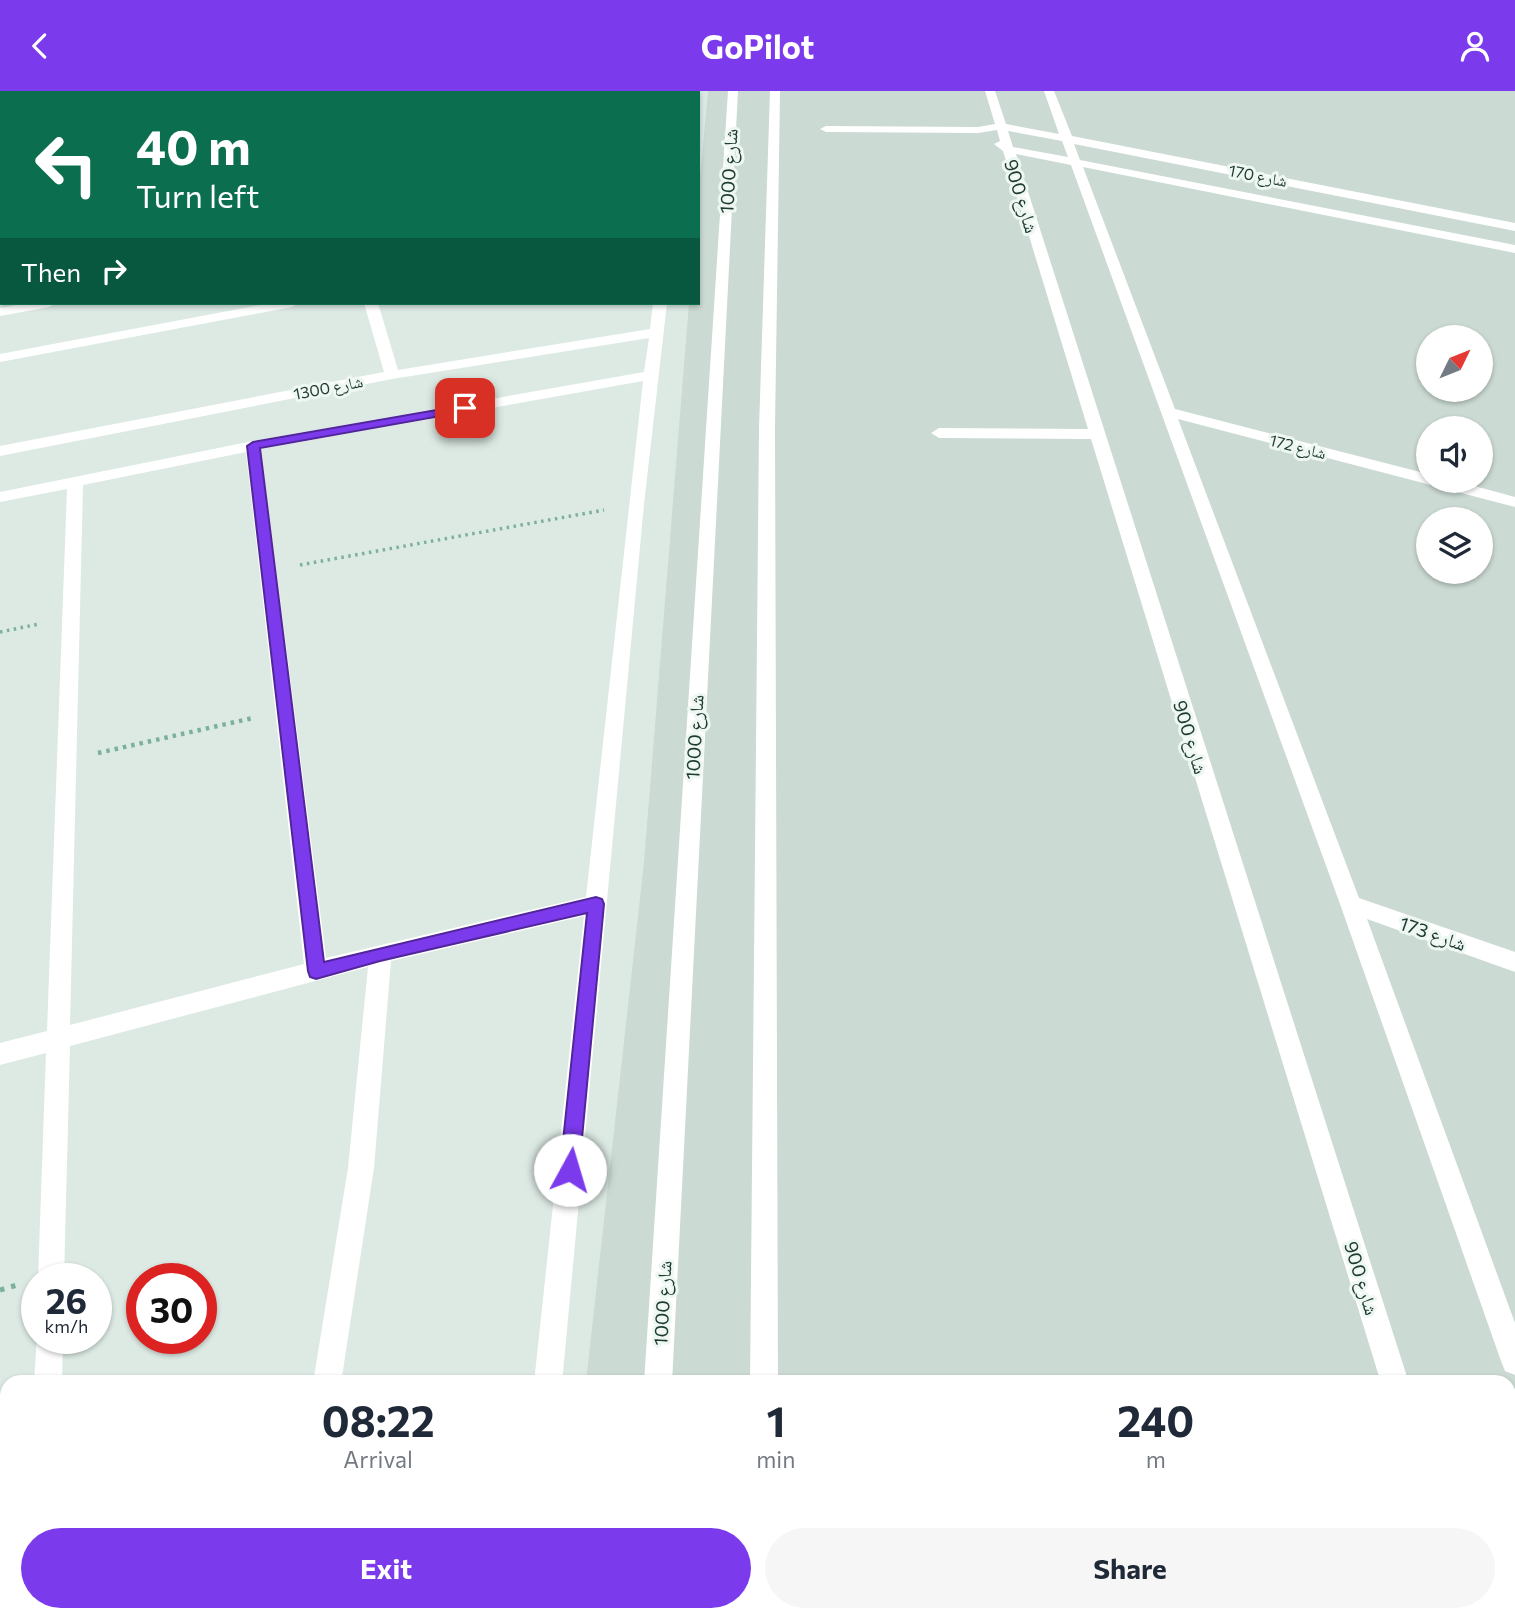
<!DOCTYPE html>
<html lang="en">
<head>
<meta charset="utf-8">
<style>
  :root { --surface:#fff; --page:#f6f6f7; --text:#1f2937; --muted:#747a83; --accent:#7c3aed }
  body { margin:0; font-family:Commissioner,"Noto Naskh Arabic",sans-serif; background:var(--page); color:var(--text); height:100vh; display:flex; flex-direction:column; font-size:26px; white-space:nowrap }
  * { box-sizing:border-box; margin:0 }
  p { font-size:23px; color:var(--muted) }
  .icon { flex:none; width:38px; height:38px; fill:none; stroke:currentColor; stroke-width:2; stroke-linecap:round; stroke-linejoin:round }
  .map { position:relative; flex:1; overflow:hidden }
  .panel { position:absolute; left:0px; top:1284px; width:1516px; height:247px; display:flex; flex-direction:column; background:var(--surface); border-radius:21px 21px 0 0; box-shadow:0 2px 5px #0004 }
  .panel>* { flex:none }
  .banner { position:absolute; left:0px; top:0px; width:700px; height:214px; box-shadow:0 2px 5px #0004; background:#0b6e4f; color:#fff; overflow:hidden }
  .needle { width:46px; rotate:47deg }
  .tools { position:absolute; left:1416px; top:234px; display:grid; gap:14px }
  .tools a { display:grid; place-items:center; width:77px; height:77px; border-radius:50%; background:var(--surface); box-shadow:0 2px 5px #0004; font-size:35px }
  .speed { position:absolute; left:21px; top:1172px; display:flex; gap:14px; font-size:35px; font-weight:700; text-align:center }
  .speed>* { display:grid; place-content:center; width:91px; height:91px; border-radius:50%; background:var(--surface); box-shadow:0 2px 5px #0004; line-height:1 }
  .speed small { font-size:18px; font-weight:400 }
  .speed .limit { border:10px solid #d22; background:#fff; color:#111 }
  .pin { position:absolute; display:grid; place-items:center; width:60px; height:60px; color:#fff; margin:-30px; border-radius:14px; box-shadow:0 4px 10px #0006 }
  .me { position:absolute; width:77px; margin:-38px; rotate:6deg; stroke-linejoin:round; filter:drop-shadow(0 0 5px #0008) }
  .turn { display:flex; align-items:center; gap:24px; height:147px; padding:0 21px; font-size:32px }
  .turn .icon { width:91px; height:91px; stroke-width:2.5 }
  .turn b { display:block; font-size:49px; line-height:60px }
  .then { display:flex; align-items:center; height:66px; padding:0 21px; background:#0003; gap:14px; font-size:26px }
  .eta { display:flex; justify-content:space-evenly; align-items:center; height:119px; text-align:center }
  .eta b { font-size:42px; font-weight:700; line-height:49px }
  .button { display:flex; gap:14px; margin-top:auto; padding:14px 21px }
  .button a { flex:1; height:80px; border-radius:42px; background:var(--accent); color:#fff; font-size:28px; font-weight:700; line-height:80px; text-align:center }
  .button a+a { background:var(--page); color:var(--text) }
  header { display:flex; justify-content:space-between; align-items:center; height:91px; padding:0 21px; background:var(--accent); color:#fff; font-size:32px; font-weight:700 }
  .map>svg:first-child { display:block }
  .built { fill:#cbdad3; fill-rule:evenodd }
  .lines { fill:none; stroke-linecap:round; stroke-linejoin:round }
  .path-far2 { stroke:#7bb09e; stroke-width:3.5; stroke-dasharray:2.5 4.5; stroke-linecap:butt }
  .path-far1 { stroke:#7bb09e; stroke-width:4.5; stroke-dasharray:3.5 5; stroke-linecap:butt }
  .path { stroke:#7bb09e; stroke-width:5; stroke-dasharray:4.5 7; stroke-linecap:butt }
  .minor { fill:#fff; fill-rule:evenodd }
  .route { fill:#7c3aed; stroke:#51269a; stroke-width:2 }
  .labels { text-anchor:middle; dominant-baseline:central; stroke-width:6; stroke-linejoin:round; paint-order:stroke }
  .far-street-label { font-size:16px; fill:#1e3b32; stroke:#eef7f2 }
  .street-label { font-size:19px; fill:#1e3b32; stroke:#eef7f2 }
</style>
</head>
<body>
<header><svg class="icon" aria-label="back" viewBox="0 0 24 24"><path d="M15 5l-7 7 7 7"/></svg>GoPilot<svg class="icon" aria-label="person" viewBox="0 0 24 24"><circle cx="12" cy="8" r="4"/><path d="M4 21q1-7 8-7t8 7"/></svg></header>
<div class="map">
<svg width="1515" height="1530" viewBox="0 0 1515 1530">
  <rect width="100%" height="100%" fill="#ddeae4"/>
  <path class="built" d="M708,0H1515V1530H559V1524H1508V1292L586,1291L644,771L689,212H698V108ZM1428,247H1480V299H1428ZM1428,338H1480V390H1428ZM1428,429H1480V481H1428Z"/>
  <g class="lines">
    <path class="path-far2" d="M300,474L604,419
      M0,541L39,533"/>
    <path class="path-far1" d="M98,662L253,627"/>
    <path class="path" d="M0,1199L17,1194"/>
    <path class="minor" d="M48,0H70L47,2Z
      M160,0H170V2H160Z
      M304,0H314V2H304Z
      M406,0H429L405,2Z
      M642,0H652L641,2Z
      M684,0H694L683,2Z
      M728,0H738L672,1292H644Z
      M770,0H780L775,337L778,1292H750L759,337Z
      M985,0H995L1006,33L1059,43L1044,0H1054L1072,45L1515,132V140L1074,53L1080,69L1515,154V162L1083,76L1175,318L1428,383V390H1456L1515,406V416L1178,328L1359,807L1515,861V881L1367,828L1515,1232V1284L1505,1280L1501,1270L1340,813L1071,74L1016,63L1409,1292H1381L1091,348L939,347L931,342L939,337L1088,338L1003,60L994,53L1000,50L997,39L978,42L826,41L820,38L826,35L978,36L995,33ZM1008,40L1062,50L1068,66L1013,56Z
      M0,5H2L0,12Z
      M0,55H2V61H0Z
      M0,85H2V93H0Z
      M2,149V157L0,158V150Z
      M28,212H56L49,216L0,225V217Z
      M271,212H299L292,216L0,271V263Z
      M364,212H378L398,279L650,238L653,212H667L644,413L562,1292H534L584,825L391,870L374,1077L341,1292H313L348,1077L368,876L70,955L64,1188H38L46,962L0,974V952L47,940L67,398L0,411V401L253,350L644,281L649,247L392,288L0,365V355L384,281ZM643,290L586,806L326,867L261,358ZM246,361L304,873L70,934L83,394Z
      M37,1245V1248H63L62,1292H34Z
      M25,1524H56V1530H24Z
      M274,1524H306V1530H274Z
      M509,1524H540V1530H508Z
      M630,1524H661V1530H629Z
      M747,1524H779V1530H747Z
      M1449,1524H1480L1481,1530H1449Z"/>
  </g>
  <path class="route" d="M465,314L469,315V320L260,357L324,871L596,806L602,808L604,813L579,1079L576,1085L570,1088L563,1085L560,1079L587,822L380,870L316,888L310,886L308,880L247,355L253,351Z"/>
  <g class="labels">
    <g class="far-street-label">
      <text transform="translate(1258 84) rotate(11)">شارع 170</text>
      <text transform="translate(328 296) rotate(-11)">شارع 1300</text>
      <text transform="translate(1298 355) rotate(14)">شارع 172</text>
    </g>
    <g class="street-label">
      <text transform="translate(728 80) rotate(-87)">شارع 1000</text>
      <text transform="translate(1022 105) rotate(73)">شارع 900</text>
      <text transform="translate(694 646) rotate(-87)">شارع 1000</text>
      <text transform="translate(1191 646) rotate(73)">شارع 900</text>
      <text transform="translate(1433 842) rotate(19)">شارع 173</text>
      <text transform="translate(1362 1187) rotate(73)">شارع 900</text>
      <text transform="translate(662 1212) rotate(-87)">شارع 1000</text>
    </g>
  </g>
</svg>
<div class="tools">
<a><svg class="needle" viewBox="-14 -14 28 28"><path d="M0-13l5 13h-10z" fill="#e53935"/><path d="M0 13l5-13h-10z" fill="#747a83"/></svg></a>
<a><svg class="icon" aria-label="sound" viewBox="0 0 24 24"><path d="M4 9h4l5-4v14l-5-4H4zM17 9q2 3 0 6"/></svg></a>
<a><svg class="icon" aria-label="layers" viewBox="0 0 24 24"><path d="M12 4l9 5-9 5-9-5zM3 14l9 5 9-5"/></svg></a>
</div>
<div class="speed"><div>26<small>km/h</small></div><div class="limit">30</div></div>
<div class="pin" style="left:465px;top:317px;background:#d93025"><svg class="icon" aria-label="arrive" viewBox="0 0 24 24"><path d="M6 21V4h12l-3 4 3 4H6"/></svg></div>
<svg class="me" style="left:570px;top:1079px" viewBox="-20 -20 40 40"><circle r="19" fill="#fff"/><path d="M0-13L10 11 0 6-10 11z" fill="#7c3aed"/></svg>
<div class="banner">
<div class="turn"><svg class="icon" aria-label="left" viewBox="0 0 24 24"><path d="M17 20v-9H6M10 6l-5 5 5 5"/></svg><div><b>40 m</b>Turn left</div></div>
<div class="then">Then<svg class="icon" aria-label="right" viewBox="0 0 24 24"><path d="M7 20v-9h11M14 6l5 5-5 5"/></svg></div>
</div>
<section class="panel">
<div class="eta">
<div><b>08:22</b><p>Arrival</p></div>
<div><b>1</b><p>min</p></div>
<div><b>240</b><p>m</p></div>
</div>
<div class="button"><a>Exit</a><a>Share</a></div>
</section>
</div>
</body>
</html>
